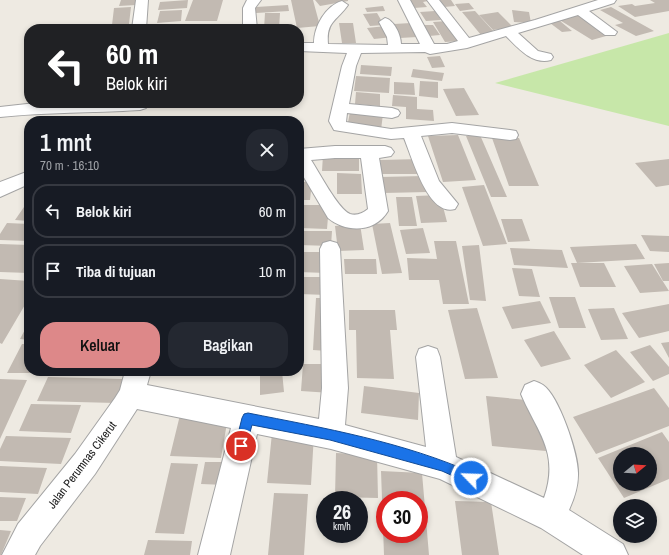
<!DOCTYPE html>
<html lang="id">
<head>
<meta charset="utf-8">
<style>
  :root { --surface:#171b24; --page:#242831; --text:#f1f3f6; --muted:#9ea1a6; --line:#363941; --accent:#dd8889 }
  body { margin:0; font-family:"Archivo Narrow",sans-serif; background:var(--page); color:var(--text); height:100vh; display:flex; flex-direction:column; font-size:15px; white-space:nowrap }
  * { box-sizing:border-box; margin:0 }
  p { font-size:13px; color:var(--muted) }
  .icon { flex:none; width:22px; height:22px; fill:none; stroke:currentColor; stroke-width:2; stroke-linecap:round; stroke-linejoin:round }
  .map { position:relative; flex:1; overflow:hidden }
  .drawer { position:absolute; left:24px; top:116px; width:280px; height:260px; display:flex; flex-direction:column; background:var(--surface); border-radius:16px; box-shadow:0 2px 6px #0003 }
  .drawer>* { flex:none }
  .hud { position:absolute; left:24px; top:24px; width:280px; height:84px; border-radius:16px; box-shadow:0 2px 6px #0003; background:#202124; color:#fff; overflow:hidden }
  .needle { width:26px; rotate:72deg }
  .controls { position:absolute; left:613px; top:447px; display:grid; gap:8px }
  .controls a { display:grid; place-items:center; width:44px; height:44px; border-radius:50%; background:var(--surface); box-shadow:0 2px 6px #0003; font-size:20px }
  .speed { position:absolute; left:316px; top:491px; display:flex; gap:8px; font-size:20px; font-weight:700; text-align:center }
  .speed>* { display:grid; place-content:center; width:52px; height:52px; border-radius:50%; background:var(--surface); box-shadow:0 2px 6px #0003; line-height:1 }
  .speed small { font-size:10px; font-weight:400 }
  .speed .limit { border:6px solid #d22; background:#fff; color:#111 }
  .pin { position:absolute; display:grid; place-items:center; width:34px; height:34px; color:#fff; margin:-17px; border:2px solid #fff; border-radius:50%; box-shadow:0 1px 4px #0007 }
  .me { position:absolute; width:44px; margin:-22px; rotate:294deg; stroke-linejoin:round; filter:drop-shadow(0 0 3px #0008) }
  .turn { display:flex; align-items:center; gap:14px; height:84px; padding:0 16px; font-size:18px }
  .turn .icon { width:52px; height:52px; stroke-width:2.5 }
  .turn b { display:block; font-size:28px; line-height:34px }
  .round { display:grid; place-items:center; flex:none; width:42px; height:42px; border-radius:16px; background:var(--page) }
  .headline { display:flex; align-items:center; justify-content:space-between; height:68px; padding:0 16px }
  h1 { font-size:24px; font-weight:600; line-height:30px }
  .cta { display:flex; gap:8px; margin-top:auto; padding:8px 16px }
  .cta a { flex:1; height:46px; border-radius:16px; background:var(--accent); color:#111; font-size:16px; font-weight:600; line-height:46px; text-align:center }
  .cta a+a { background:var(--page); color:var(--text) }
  ul { padding:0; list-style:none }
  li { display:flex; align-items:center; gap:12px; height:54px; margin:0 8px 6px; padding:0 8px; border:2px solid var(--line); border-radius:16px }
  li div { flex:1 }
  li b { display:block; font-size:15px }
  li em { font-style:normal }
  .map>svg:first-child { display:block }
  .grass { fill:#c7e7a9 }
  .building { fill:#c2bab2; fill-rule:evenodd }
  .lines { fill:none; stroke-linecap:round; stroke-linejoin:round }
  .minor-casing { stroke:#a4a4a4; stroke-width:2 }
  .minor { fill:#fff; fill-rule:evenodd }
  .route { fill:#1a73e8; stroke:#114b97 }
  .labels { text-anchor:middle; dominant-baseline:central; stroke-width:3; stroke-linejoin:round; paint-order:stroke }
  .near-street-label { font-size:12px; fill:#1d1d1d; stroke:#fff }
</style>
</head>
<body>
<div class="map">
<svg width="669" height="555" viewBox="0 0 669 555">
  <rect width="100%" height="100%" fill="#eeeae2"/>
  <path class="grass" d="M669,33V126L495,83Z"/>
  <path class="building" d="M121,0H137L136,5L119,6Z
    M188,0L187,8L158,10L160,2Z
    M193,0H223L217,21H185Z
    M291,0H313L320,26L297,28Z
    M315,0H348V1L320,6Z
    M406,0H428V1L423,2L427,7L414,8L411,2Z
    M440,0H451L455,6L444,7Z
    M650,0H669V11L635,17L618,6L632,4L635,6L655,3Z
    M469,3L474,9L460,11L455,4Z
    M288,5L289,11L256,13V7Z
    M383,6L385,11L367,12L365,8Z
    M131,7L129,24L112,25L114,8Z
    M611,7L654,31L636,36L615,25L623,23L600,10Z
    M182,10L181,21L157,23L160,11Z
    M512,10L529,12L531,23L514,22Z
    M435,11L441,20L426,21L420,12Z
    M475,11L495,33L481,35L462,12Z
    M498,12L513,27L493,30L479,15Z
    M265,13H280L279,29H264Z
    M377,13L384,25L370,26L363,14Z
    M578,14L613,34L592,40L558,19Z
    M447,21L460,41L445,42L433,22Z
    M560,21L572,31L562,32L550,23Z
    M339,23H353L356,43H342Z
    M411,23L417,37L400,38L394,24Z
    M129,24V29H108V27Z
    M423,25H433L440,35L429,36Z
    M182,26V29H155V28Z
    M386,26L393,37L374,39L367,28Z
    M440,56L445,67L432,68L427,57Z
    M361,65L392,67L391,76L360,74Z
    M413,69L444,73L442,81L411,77Z
    M356,76L390,78L389,93L354,91Z
    M420,81L438,82V98L419,96Z
    M394,82L414,83L415,95L394,94Z
    M464,88L479,115L456,116L443,89Z
    M356,92L380,94V106L355,104Z
    M393,95L417,97V109L433,110L434,121L406,119V107L392,106Z
    M350,112L383,114L381,130L347,127Z
    M458,135L476,180L443,182L428,136Z
    M480,135L507,197H491L466,136Z
    M492,138H519L539,186H509Z
    M323,155L359,156V171H322Z
    M420,159L423,174H381L380,160Z
    M669,159V185L656,187L635,163Z
    M299,169H303L302,182H312L310,200H299Z
    M337,173L361,174L362,194H337Z
    M424,176L428,192L383,193L380,177Z
    M484,185L507,244L483,246L462,187Z
    M440,195L447,222L421,223L416,196Z
    M396,197H412L417,226H399Z
    M302,205H329L327,229L300,228Z
    M24,207H29V221L15,220Z
    M501,219H522L530,241L508,242Z
    M7,223L29,224V241L0,240V234Z
    M390,223L402,273L382,274L372,224Z
    M360,224L364,250L338,251L335,226Z
    M423,228L430,253L406,254L400,230Z
    M299,231H332L331,246L299,245Z
    M641,235L669,236V252L650,251Z
    M434,241H456L469,304H443L439,280H409L407,258L437,259Z
    M0,244L29,245V273L0,272Z
    M636,244L645,259L577,263L570,247Z
    M479,245L486,301L470,300L462,246Z
    M510,248L562,250L568,268L514,265Z
    M299,252H327L326,273L299,272Z
    M344,259H376L377,274H345Z
    M571,263H604L616,287H580Z
    M669,263V281H663L654,264Z
    M652,264L662,280L669,291L640,293L624,266Z
    M512,268L532,269L540,297L519,296Z
    M299,277H327V295L299,294Z
    M0,279L29,281V298L2,344L0,343Z
    M549,297H575L586,328H559Z
    M316,298H330L328,351L313,350Z
    M540,301L551,323L512,329L502,307Z
    M669,304V331L639,338L622,313Z
    M477,308L498,378L465,379L448,310Z
    M614,308L628,339L601,340L588,309Z
    M349,310H395L397,330H390L394,379L357,378L356,330H349Z
    M29,322V340L20,339Z
    M554,331L571,359L541,367L524,340Z
    M669,342V358L661,343Z
    M22,344H29V371H36L35,373H7Z
    M650,345L669,367V374L653,381L630,352Z
    M616,350L645,382L611,398L584,365Z
    M303,364H332L331,393L301,391Z
    M75,371H98L97,376L73,375Z
    M105,371H134L132,376L103,375Z
    M199,371H252V372L199,374Z
    M260,371H282L284,392L260,395Z
    M48,377L124,379L116,403L37,401Z
    M0,379L27,380L0,439Z
    M364,386L419,393L418,420L361,413Z
    M654,388L669,408V426L596,454L573,417Z
    M486,396L537,401L546,451L492,446Z
    M31,404L81,405L71,433L19,431Z
    M180,415L228,417L221,458L170,456Z
    M662,432L669,442V479L624,498L598,458ZM620,454H650V484H620Z
    M272,433L314,434L311,485L267,483Z
    M6,436L71,438L61,464L0,461V449Z
    M336,453L377,455L378,498L335,497Z
    M205,462H229L226,485L201,484Z
    M171,463L198,464L184,534L155,533Z
    M0,466L47,468L38,494L0,492Z
    M381,471L422,473L429,555H384ZM385,500H419V534H385Z
    M274,493L308,494L304,555H268Z
    M0,497L26,498L17,521H0Z
    M455,501L491,502L499,555H462Z
    M0,530L11,531L1,555H0Z
    M148,540L192,541L190,555H144Z"/>
  <g class="lines">
    <g class="minor-casing">
      <path id="minor" d="M136,0H148L146,29H132Z
        M247,0H261L255,8L257,29H243V8Z
        M398,0H410L434,44H447L458,41L427,0H439L469,38L535,20L598,0H616L614,3L589,11L617,32L615,35H605L578,15L518,33L538,51L551,54L553,57L551,60C532,65 518,48 506,36L467,48L430,54L425,52L361,53L356,66L349,104L392,108L398,110L400,113L398,116L392,118L347,113L346,122L391,129L452,123L510,130L516,131L518,135L516,139L510,140L452,133L421,136L439,181L458,204L455,209C428,217 412,157 404,138L391,139L340,131L334,130L329,121L342,66L347,53L299,51V43H314C314,27 325,6 342,1L348,5C337,21 326,21 328,44L388,45L387,37L379,22L385,18C394,20 401,35 401,44H420Z
        M36,103H147L148,105L146,108L140,110C93,113 47,112 0,117V107Z
        M335,146H385L391,148L394,152L391,156L379,158L388,211C375,233 346,233 328,218L299,169V149ZM335,158H361L368,209C363,213 357,216 350,214C338,209 319,172 311,160Z
        M29,171V184L0,197V182Z
        M330,241L337,243L340,249L348,388L345,425L426,447L416,357L419,349L428,346L437,349L440,357L456,457L544,498C560,452 537,432 521,394L525,385L534,381C537,382 540,383 543,385C559,396 579,455 578,475C578,487 574,499 569,510L623,544L628,555H583L541,528L440,479L331,449L257,434L230,555H198L231,428L137,409L95,474L40,546L35,555H2L18,524L75,454L115,398L120,390L125,371H151L147,385L319,419L322,388L320,249L323,243Z"/>
    </g>
    <use href="#minor" class="minor"/>
  </g>
  <path class="route" d="M248,413C324,428 404,442 475,474L477,478L475,482L471,484L442,471L330,440L252,425L245,450L241,451L237,450L235,446L242,418L244,414Z"/>
  <g class="labels">
    <g class="near-street-label">
      <text transform="translate(82 465) rotate(-53)">Jalan Perumnas Cikerut</text>
    </g>
  </g>
</svg>
<div class="controls">
<a><svg class="needle" viewBox="-14 -14 28 28"><path d="M0-13l5 13h-10z" fill="#e53935"/><path d="M0 13l5-13h-10z" fill="#9ea1a6"/></svg></a>
<a><svg class="icon" aria-label="layers" viewBox="0 0 24 24"><path d="M12 4l9 5-9 5-9-5zM3 14l9 5 9-5"/></svg></a>
</div>
<div class="speed"><div>26<small>km/h</small></div><div class="limit">30</div></div>
<div class="pin" style="left:241px;top:446px;background:#d93025"><svg class="icon" aria-label="arrive" viewBox="0 0 24 24"><path d="M6 21V4h12l-3 4 3 4H6"/></svg></div>
<svg class="me" style="left:471px;top:478px" viewBox="-20 -20 40 40"><circle r="17" fill="#1a73e8" stroke="#fff" stroke-width="3"/><path d="M0-11L8 9 0 5-8 9z" fill="#fff"/></svg>
<div class="hud">
<div class="turn"><svg class="icon" aria-label="left" viewBox="0 0 24 24"><path d="M17 20v-9H6M10 6l-5 5 5 5"/></svg><div><b>60 m</b>Belok kiri</div></div>
</div>
<section class="drawer">
<div class="headline"><div><h1>1 mnt</h1><p>70 m · 16:10</p></div><a class="round"><svg class="icon" aria-label="close" viewBox="0 0 24 24"><path d="M6 6l12 12M18 6L6 18"/></svg></a></div>
<ul>
<li><svg class="icon" aria-label="left" viewBox="0 0 24 24"><path d="M17 20v-9H6M10 6l-5 5 5 5"/></svg><div><b>Belok kiri</b></div><em>60 m</em></li>
<li><svg class="icon" aria-label="arrive" viewBox="0 0 24 24"><path d="M6 21V4h12l-3 4 3 4H6"/></svg><div><b>Tiba di tujuan</b></div><em>10 m</em></li>
</ul>
<div class="cta"><a>Keluar</a><a>Bagikan</a></div>
</section>
</div>
</body>
</html>
